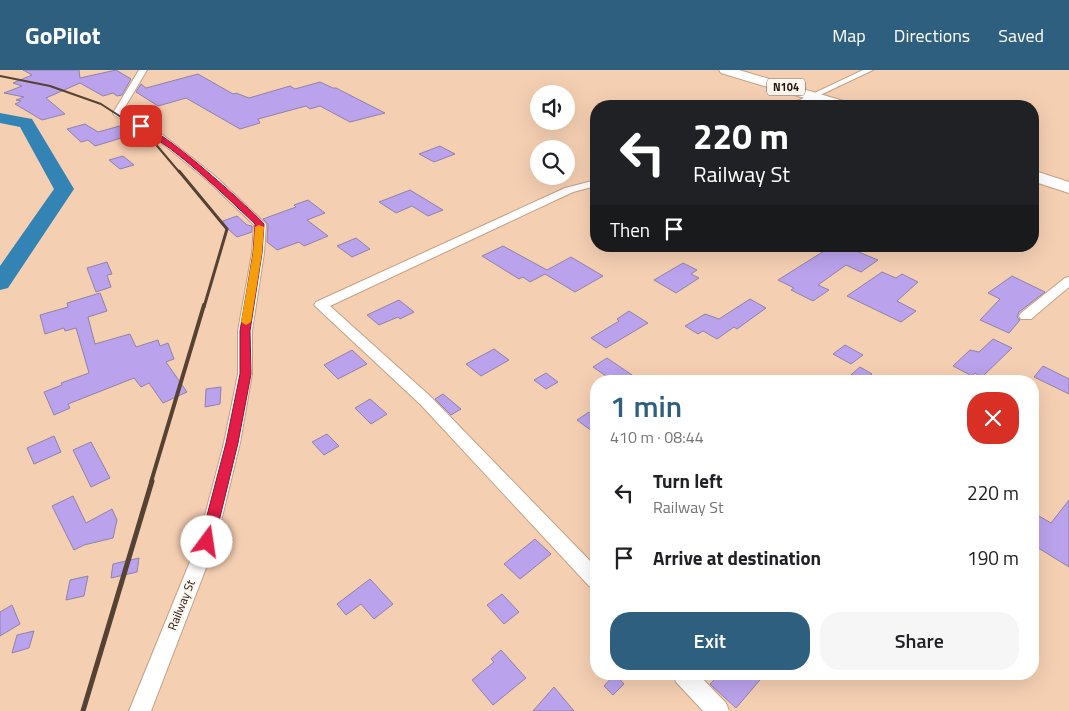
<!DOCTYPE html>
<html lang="en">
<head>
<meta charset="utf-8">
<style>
  :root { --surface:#fff; --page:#f6f6f6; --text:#202124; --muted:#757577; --accent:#2f5f7e }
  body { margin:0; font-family:"Titillium Web",sans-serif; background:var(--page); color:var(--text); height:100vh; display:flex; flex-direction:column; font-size:19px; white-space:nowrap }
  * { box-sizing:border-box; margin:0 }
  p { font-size:16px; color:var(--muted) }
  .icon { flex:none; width:28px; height:28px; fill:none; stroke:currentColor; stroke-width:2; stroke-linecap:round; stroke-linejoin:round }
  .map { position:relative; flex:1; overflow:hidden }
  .sheet { position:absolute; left:590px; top:305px; width:449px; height:305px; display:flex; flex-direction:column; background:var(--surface); border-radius:20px; box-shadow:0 5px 20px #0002 }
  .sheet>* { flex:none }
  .banner { position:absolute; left:590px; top:30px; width:449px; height:152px; border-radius:20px; box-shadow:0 5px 20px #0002; background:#202124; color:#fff; overflow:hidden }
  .buttons { position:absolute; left:530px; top:15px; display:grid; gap:10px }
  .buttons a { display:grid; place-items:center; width:45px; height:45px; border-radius:50%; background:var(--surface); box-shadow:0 5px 20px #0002; font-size:25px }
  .pin { position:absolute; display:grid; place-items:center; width:42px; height:42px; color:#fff; margin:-21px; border-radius:10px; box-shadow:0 2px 8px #0006 }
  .me { position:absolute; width:55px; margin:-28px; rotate:14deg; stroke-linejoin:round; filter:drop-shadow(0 0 4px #0008) }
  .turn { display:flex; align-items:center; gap:18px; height:105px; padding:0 20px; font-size:22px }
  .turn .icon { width:65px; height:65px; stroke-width:2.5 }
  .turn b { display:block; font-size:35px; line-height:42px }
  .then { display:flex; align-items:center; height:48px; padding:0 20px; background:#0003; gap:10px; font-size:19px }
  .round { display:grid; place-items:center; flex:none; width:52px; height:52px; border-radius:20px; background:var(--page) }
  .head { display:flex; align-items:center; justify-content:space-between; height:85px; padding:0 20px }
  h1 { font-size:30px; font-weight:600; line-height:38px; color:var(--accent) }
  .primary-button { display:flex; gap:10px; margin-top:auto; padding:10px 20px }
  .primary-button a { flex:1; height:58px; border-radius:20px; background:var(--accent); color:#fff; font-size:20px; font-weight:600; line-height:58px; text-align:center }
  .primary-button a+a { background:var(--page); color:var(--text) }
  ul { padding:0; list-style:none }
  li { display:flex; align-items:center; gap:15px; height:65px; padding:0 20px }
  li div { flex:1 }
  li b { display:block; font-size:19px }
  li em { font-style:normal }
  header { display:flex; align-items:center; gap:30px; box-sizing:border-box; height:70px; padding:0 25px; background:var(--accent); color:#fff }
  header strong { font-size:24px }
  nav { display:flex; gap:28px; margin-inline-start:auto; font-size:18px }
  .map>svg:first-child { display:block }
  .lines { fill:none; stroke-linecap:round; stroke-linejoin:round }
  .river { fill:#3384b4; fill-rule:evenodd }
  .building { fill:#baa2ec; stroke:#8e83a9 }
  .minor-casing { stroke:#c4a084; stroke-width:2 }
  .trunk-casing { stroke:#c4a084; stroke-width:2 }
  .minor { fill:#fff; fill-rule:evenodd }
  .trunk { fill:#fff; fill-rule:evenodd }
  .rail-far3 { stroke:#554233; stroke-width:2 }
  .rail-far2 { stroke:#554233; stroke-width:3 }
  .rail-far1 { stroke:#554233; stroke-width:4 }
  .rail { stroke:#554233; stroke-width:5 }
  .route { fill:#e11d48; stroke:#92132f }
  .slow { fill:#f59e0b }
  .labels { text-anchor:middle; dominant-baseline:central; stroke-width:4; stroke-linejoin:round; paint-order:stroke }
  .shield { fill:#fef6f1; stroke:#655950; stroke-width:1 }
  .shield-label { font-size:11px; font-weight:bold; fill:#23160b }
  .street-label { font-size:12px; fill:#23160b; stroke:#fef6f1 }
</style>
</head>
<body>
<header>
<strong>GoPilot</strong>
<nav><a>Map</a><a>Directions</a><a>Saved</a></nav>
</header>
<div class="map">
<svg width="1069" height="641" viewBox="0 0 1069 641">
  <rect width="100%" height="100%" fill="#f5cfb2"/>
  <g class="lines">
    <path class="river" d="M0,43L32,49L74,119L8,218L0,220V196L54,119L20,57L0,53Z"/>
  </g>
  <path class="building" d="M23,0H79L80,8L116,0L131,9L122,25L117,26L113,23L103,26L80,13L46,28L65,44L42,50L15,34L21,31L16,30L24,27L4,23L22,16L13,13L32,5Z
    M198,4L233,24L236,23L249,28L290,16L295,19L320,12L333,18H336L385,43L350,52L320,36L310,39L306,36L258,49L260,53L240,59L186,28L158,36L136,22L141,14L146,18Z
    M85,54L98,62L127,54L141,62L95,76L88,70L81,72L67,59Z
    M440,76L455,84L434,92L419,84Z
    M123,86L134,95L120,99L109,90Z
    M410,120L443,140L428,146L412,136L396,143L379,132Z
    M308,130L325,143L307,150L328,166L304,176L299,172L277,180L267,172L268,154L263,149L296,137L294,135Z
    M237,146L247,155L252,156V162L237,167L220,152Z
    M356,168L370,179L352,187L337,176Z
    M503,176L547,200L571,187L603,206L575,222L545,204L530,212L523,207L519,209L482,186Z
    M832,176H844L878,190L861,202L846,195L818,215L829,220L813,231L791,220L794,218L778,210Z
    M107,192L112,204L107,205L111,217L96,222L87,198Z
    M683,193L697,200L691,204L699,208L676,223L654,210Z
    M882,202L896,208L902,204L918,212L897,231L916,241L901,252L847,226Z
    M1012,206L1045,222L1019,242L1017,247L1020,250L1009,263L980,250L1000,229L988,223Z
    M100,223L107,241L88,247L95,274L130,264L136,277L158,270L160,276L168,273L174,289L166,292L187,322L163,333L149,313L141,317L134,308L68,334L70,338L54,345L44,322L62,315L61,313L89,303L76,258L65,261L64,258L45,264L40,245L68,237L67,233Z
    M750,229L766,238L737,259L734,257L717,269L703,261L698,264L685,256L705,244L719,249Z
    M399,230L414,242L400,249L398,247L379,255L367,245Z
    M629,241L648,253L606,278L591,268L619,251L617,249Z
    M993,269L1012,278L982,307L975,303L972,306L953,296L970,280L979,282Z
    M845,275L863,285L851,294L833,284Z
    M494,279L509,290L481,306L466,294Z
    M352,280L367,294L338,309L324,295Z
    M607,288L641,311H613L593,297Z
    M1043,296L1069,309V324L1034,307Z
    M860,297L872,304L863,311H844Z
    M546,303L558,312L546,319L534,310Z
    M221,317L220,334L205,337L206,319Z
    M443,324L461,339L451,345L435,329Z
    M370,329L387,344L371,354L355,338Z
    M589,342L596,347V364L577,350Z
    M327,364L339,376L324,385L312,372Z
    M54,366L61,382L34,394L27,378Z
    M91,372L110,408L91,417L73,380Z
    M73,426L86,453L112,439L117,450L113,468L84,475L74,480L52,436Z
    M1069,430V497L1032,474V442L1051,453Z
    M535,469L551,484L520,509L504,494Z
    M139,488L137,502L111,508L113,494Z
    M88,506L84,526L66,530L70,510Z
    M370,509L393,534L374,549L361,534L346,545L337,534Z
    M502,524L519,542L504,554L487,535Z
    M12,535L20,554L0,566V542Z
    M34,561L29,578L12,583L17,565Z
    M501,580L526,608L493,635L472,610L494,592L491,589Z
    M615,604L624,614L613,625L604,616Z
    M720,604H765L736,638L710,614Z
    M554,617L574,641H533Z"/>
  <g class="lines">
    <g class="minor-casing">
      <path id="minor" d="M139,0H147L122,42L163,65L215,106L266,154L264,183L252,261V304L240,373L216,472L151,641H129L198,472L224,373L238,304V261L252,183L254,155L207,110L157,69L114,45L113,43Z
        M863,0H873L797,36H787Z
        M596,110V116L573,122L330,236L431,327L596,497V519L589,516L421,335L314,235L316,232L565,118Z
        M1069,207V217L1031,249H1021L1019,246L1021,243L1065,208Z
        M673,604H698L726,633L729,641H703L676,612Z"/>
    </g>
    <g class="trunk-casing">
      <path id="trunk" d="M719,0H739L850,33L852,36H831L721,3Z
        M1032,100L1069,112V123L1032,111Z"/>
    </g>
    <use href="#minor" class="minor"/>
    <use href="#trunk" class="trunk"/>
    <path class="rail-far3" d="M0,6L50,16L101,34L147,64L180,103"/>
    <path class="rail-far2" d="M179,101L227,159L204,237"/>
    <path class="rail-far1" d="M151,412L204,235"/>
    <path class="rail" d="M83,641L152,411"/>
  </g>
  <path class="route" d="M138,54C156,53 249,137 264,154L262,183L250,261L251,304L238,373L214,472L212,476L207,478L202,476L200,472L226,373L240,304V261L253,183L255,154C219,120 182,83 138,57Z"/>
  <path class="slow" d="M259,155L264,157L262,183L251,252L246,255L241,252L253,183L255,157Z"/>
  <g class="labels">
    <rect class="shield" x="767" y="8.5" width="38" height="17" rx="4"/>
    <g class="shield-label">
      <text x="786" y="17">N104</text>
    </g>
    <g class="street-label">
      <text transform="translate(181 535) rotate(-68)">Railway St</text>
    </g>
  </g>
</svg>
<div class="buttons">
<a><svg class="icon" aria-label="sound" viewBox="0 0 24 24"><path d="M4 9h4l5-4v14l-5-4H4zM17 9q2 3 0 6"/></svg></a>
<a><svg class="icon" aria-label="search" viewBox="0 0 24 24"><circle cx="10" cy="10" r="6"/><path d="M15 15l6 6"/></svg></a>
</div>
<div class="pin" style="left:141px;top:56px;background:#d93025"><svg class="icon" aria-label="arrive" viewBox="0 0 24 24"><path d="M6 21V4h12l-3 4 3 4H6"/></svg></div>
<svg class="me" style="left:207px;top:472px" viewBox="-20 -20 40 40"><circle r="19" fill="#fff"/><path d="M0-13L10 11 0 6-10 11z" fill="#e11d48"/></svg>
<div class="banner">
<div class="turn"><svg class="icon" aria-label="left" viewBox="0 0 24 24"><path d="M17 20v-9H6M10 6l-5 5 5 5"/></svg><div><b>220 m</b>Railway St</div></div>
<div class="then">Then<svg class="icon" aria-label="arrive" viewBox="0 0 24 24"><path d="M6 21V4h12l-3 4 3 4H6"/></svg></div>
</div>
<section class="sheet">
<div class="head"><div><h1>1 min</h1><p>410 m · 08:44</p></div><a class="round" style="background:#d93025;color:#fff"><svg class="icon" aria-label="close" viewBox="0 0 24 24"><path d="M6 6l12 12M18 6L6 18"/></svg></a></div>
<ul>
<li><svg class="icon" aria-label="left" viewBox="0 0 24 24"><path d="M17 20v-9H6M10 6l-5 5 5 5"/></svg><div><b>Turn left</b><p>Railway St</p></div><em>220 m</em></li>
<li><svg class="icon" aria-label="arrive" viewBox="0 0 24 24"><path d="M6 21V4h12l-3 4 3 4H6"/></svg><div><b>Arrive at destination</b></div><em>190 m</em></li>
</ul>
<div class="primary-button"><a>Exit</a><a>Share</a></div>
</section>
</div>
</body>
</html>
